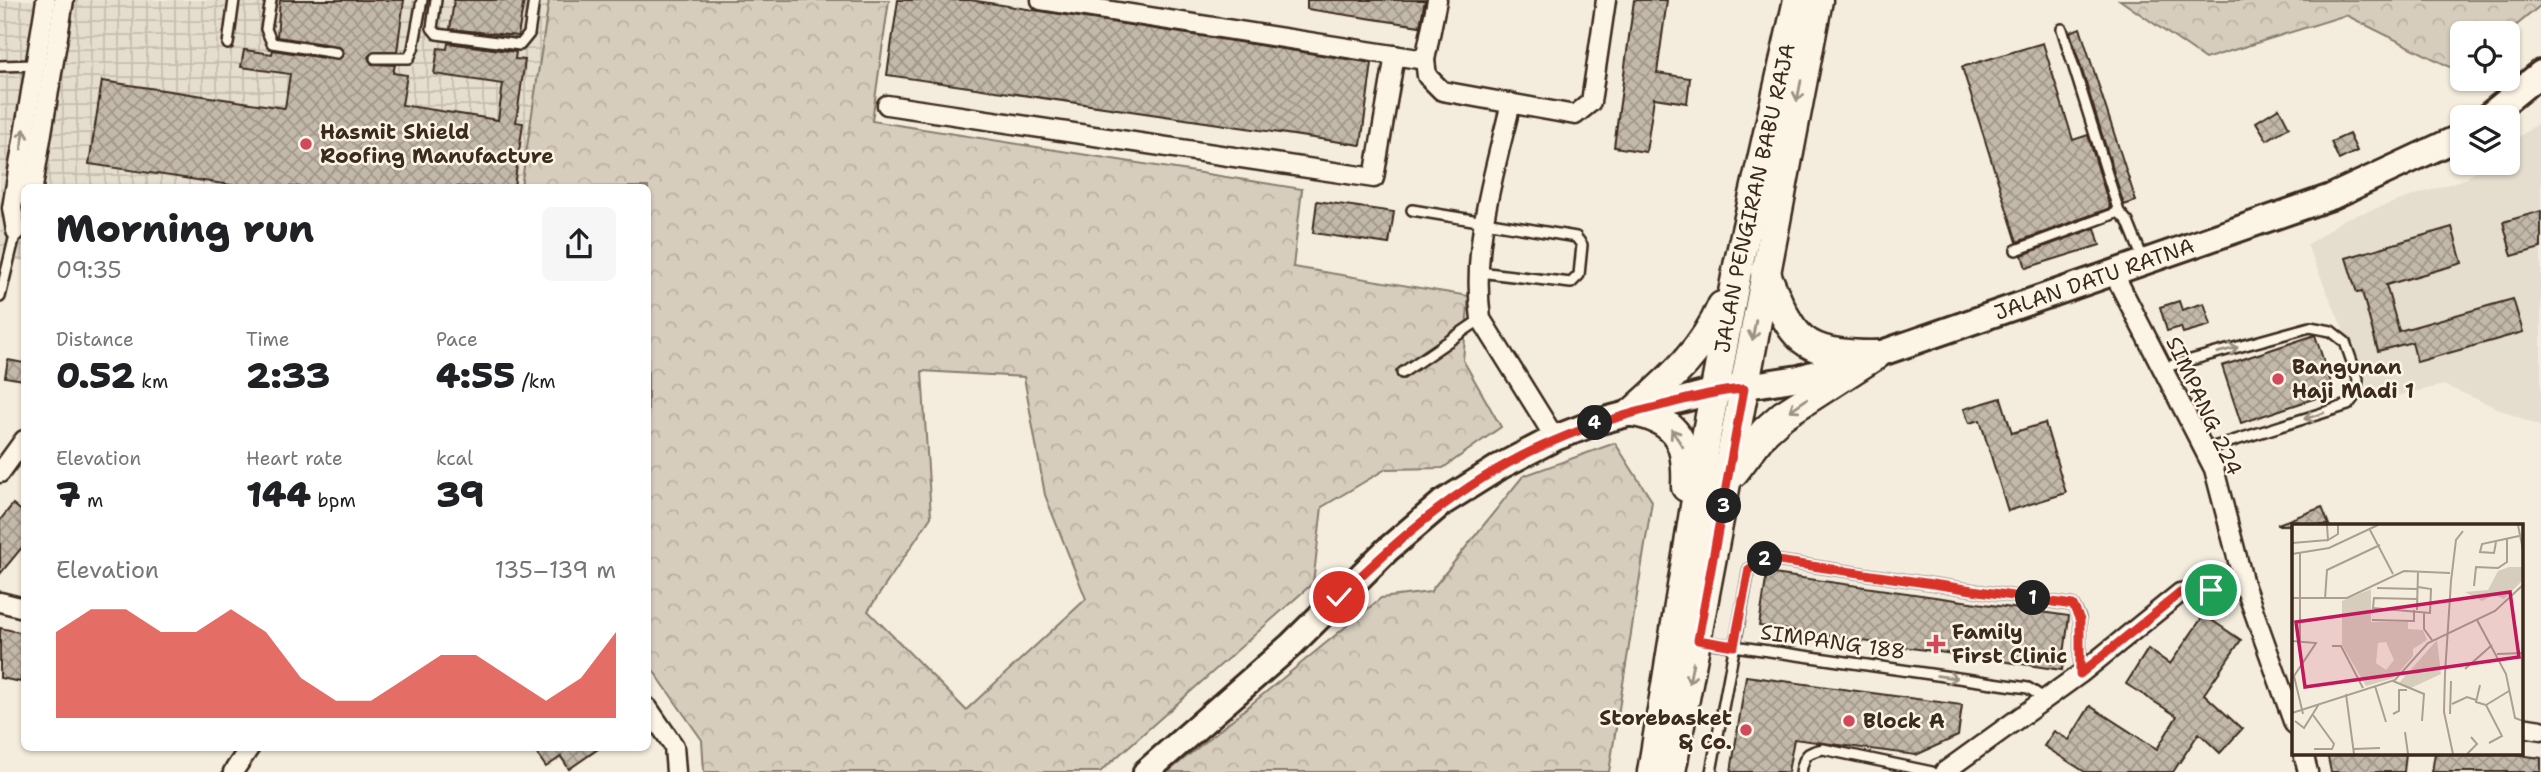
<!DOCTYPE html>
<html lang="en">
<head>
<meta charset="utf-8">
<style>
  body { margin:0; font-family:"Shantell Sans",sans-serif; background:#f6f6f6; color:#202124; height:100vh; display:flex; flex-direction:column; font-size:26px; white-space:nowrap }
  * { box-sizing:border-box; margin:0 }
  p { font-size:23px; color:#757577 }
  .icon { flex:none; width:38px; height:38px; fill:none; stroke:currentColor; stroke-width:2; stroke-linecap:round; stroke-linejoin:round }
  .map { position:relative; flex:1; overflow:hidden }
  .side { position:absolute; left:21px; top:184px; width:630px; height:567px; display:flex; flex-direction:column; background:#fff; border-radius:10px; box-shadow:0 2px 5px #0004 }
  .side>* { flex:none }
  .tools { position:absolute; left:2450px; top:21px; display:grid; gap:14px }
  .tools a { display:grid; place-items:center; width:70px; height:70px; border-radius:10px; background:#fff; box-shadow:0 2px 5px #0004; font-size:35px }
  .pin { position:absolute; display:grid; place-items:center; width:60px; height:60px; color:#fff; margin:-30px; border:4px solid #fff; border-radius:50%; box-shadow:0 2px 7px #0007 }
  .km { position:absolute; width:35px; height:35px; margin:-18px; border-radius:50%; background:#222; color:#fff; font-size:19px; line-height:35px; text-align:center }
  .round { display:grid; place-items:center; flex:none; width:74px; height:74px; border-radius:10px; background:#f6f6f6 }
  .overview { display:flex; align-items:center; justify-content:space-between; height:119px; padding:0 35px }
  h1 { font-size:38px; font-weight:800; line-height:52px }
  .figures { display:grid; grid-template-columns:repeat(3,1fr); gap:10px; height:119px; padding:7px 35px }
  .figures div { display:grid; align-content:center }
  .figures b { font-size:35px; font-weight:800 }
  .figures small { font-size:19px; font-weight:400 }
  .figures p { font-size:19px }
  .chart { height:196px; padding:14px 35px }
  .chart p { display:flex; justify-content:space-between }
  .chart svg { width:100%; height:126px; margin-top:7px; fill:#d93025; opacity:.7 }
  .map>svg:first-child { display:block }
  .built { fill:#e5ddce }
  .industrial { fill:url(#industrial-grid) }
  .forest { fill:url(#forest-crowns); stroke:#887c6e; stroke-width:2; fill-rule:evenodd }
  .building { fill:url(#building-cross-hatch); stroke:#3b2a1e; stroke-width:2 }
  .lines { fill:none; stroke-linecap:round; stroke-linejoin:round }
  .lane-casing { stroke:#3b2a1e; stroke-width:14 }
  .street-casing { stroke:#3b2a1e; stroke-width:23 }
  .secondary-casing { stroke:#3b2a1e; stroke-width:30 }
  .primary-casing { stroke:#3b2a1e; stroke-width:33 }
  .lane { stroke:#fcf5e5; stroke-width:9 }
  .street { stroke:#fcf5e5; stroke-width:18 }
  .secondary { stroke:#fcf5e5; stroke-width:24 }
  .primary { stroke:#fcf5e5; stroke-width:28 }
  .oneway { stroke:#9c9082 }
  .route-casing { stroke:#fff; stroke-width:14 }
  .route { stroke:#d93025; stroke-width:9 }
  .poi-dot { fill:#d1495b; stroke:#fcf5e5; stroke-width:2.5 }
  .labels { text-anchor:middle; stroke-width:5; stroke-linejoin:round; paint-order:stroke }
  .poi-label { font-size:21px; font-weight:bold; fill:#3b2a1e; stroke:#fcf5e5; text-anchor:start }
  .street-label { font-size:21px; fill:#3b2a1e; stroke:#fcf5e5 }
  .inset-road { fill:none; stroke:#aa9f91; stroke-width:2 }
  .view { fill:#c2185b; fill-opacity:0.15; stroke:#c2185b; stroke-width:3.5 }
  .inset-edge { fill:none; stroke:#3b2a1e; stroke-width:3.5 }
</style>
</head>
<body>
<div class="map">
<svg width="2541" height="772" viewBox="0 0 2541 772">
  <defs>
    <pattern id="industrial-grid" width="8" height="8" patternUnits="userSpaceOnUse" patternTransform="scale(1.75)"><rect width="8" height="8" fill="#e5ddce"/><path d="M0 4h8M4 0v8" fill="none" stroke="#c5beb0"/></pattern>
    <pattern id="forest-crowns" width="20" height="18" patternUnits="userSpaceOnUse" patternTransform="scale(1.75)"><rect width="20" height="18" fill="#d6cdbd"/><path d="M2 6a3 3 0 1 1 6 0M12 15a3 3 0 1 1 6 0" fill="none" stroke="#b9b0a2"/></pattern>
    <pattern id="building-cross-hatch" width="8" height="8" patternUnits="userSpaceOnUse" patternTransform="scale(1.75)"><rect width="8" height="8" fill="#c3b9aa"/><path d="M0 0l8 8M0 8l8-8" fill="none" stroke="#a0978a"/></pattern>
  </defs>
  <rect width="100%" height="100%" fill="#f4eddd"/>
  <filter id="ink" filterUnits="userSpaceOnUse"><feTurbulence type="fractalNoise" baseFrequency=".0143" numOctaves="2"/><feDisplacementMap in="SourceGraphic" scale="14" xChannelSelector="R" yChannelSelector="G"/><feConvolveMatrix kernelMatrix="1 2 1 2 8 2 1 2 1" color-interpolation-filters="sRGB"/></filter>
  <g filter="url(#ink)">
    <path class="built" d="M2541,121V427L2444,385L2374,401L2307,245L2344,219L2467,178L2486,163H2508V145Z"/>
    <path class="industrial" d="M0,0H549L521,187H24V261L0,256Z"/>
    <g class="forest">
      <path d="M549,0H889L872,121L1302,189L1293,267L1469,296L1463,360L1501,427L1443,468L1386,469L1322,507L1313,583L1100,772H704L702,740L648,663V187H521ZM922,371L1024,377L1045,495L1086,599L966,710L868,611L931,517Z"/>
      <path d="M2120,0H2541V5L2507,33H2462L2460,72L2346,15L2205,59Z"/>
      <path d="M1615,443L1652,501L1609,772H1168L1381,598L1430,592L1523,476Z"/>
    </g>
    <g class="building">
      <path d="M280,0H404L397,51H374L368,57L372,64L395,65L393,73L407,75L402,105L498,120L503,84L434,74L438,48L447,49L448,43L516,52L515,59L525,60L516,122L523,123L514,187H244L89,164L102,81L285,108L290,74L241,67L244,50L272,54L273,50L336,60L344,53L338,46L277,37Z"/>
      <path d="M454,0H524L518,36L450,29Z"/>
      <path d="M898,0H970L1372,63L1361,145L887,75Z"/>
      <path d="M1307,0H1425L1420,26L1307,9Z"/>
      <path d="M1634,0H1667L1657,73L1690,78L1687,103L1654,98L1646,152L1614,147Z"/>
      <path d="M2080,28L2136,201L2124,205L2070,32Z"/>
      <path d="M2043,43L2073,140L2088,135L2110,208L2017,242L1962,67Z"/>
      <path d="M2279,108L2289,127L2267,140L2256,122Z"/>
      <path d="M2349,134L2357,151L2339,160L2331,142Z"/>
      <path d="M1317,201L1394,212L1389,244L1313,233Z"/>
      <path d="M2541,211V248L2512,256L2503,222Z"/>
      <path d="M2452,227L2462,263L2386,285L2399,331L2513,299L2523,332L2417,362L2412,342L2378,351L2362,292L2357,293L2346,258Z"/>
      <path d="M2095,228L2100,245L2026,268L2022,255Z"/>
      <path d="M2179,301L2182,310L2204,303L2211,325L2183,333L2181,327L2167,331L2160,307Z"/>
      <path d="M2315,335L2334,392L2241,423L2222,366Z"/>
      <path d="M8,360L24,363V380L5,377Z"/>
      <path d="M2001,398L2012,433L2045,423L2066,493L2008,511L1980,420L1969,423L1964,409Z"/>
      <path d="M13,504L24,513V545L0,574V520Z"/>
      <path d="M2322,507L2329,525H2278V524Z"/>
      <path d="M1767,573L2069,616L2062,670L1759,626Z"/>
      <path d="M2204,615L2241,640L2204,694L2242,729L2220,753L2199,733L2173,772H2085L2044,746L2054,731L2069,740L2090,706L2157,749L2177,716L2126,684L2148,649L2170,664Z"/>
      <path d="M0,628L24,633L21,682L0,678Z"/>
      <path d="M1746,676L1962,705L1958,736L1916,755L1794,739L1788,772H1731Z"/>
      <path d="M532,747H601L569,769L561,757L546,767Z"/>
      <path d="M2327,753H2406L2404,772H2331Z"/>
      <path d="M2435,753H2503L2541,758V772H2432Z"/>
    </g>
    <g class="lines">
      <defs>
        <g id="lane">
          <path d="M271,0L266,29L272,43L337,53"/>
          <path d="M436,0L432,28L437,34L520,45L529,34L534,0"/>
          <path d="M2062,29L2119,212L2128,222L2143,259"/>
          <path d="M228,44L234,0"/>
          <path d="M375,58H409L413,49L422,0"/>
          <path d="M0,66L35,65"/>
          <path d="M1412,210L1576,237L1582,245L1579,275L1571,283L1479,272"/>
          <path d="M2016,250L2119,212"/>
          <path d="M0,297L16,231"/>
          <path d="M2162,368L2310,327L2331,331L2345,342L2358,379L2357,393L2348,405L2204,450"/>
          <path d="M1402,373L1481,319"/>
          <path d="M1699,641L2028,688L2044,698"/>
          <path d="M1711,772L1749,569L1765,559L2073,605L2080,619V673"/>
          <path d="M1801,772C1804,755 1807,752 1823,749L1932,772"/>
        </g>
        <g id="street">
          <path d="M1041,0L1425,60"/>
          <path d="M1437,0L1425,60L1427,76L1442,91L1575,115L1591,102L1606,0"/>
          <path d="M1511,103C1494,174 1471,246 1481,319L1555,438"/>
          <path d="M887,105L1374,178L1395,55"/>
          <path d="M33,187L64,0"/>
          <path d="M16,231L12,208L46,0"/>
          <path d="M2113,272L2214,469L2244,584L2294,724"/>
          <path d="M0,473L24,440"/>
          <path d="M0,602L24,608"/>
          <path d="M648,708L674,746L676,772"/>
          <path d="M2522,727L2541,730"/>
          <path d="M2303,753L2308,772"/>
          <path d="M233,772L250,747"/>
          <path d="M1944,772L2080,674L2180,593L2244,584"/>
        </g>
        <g id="secondary">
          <path d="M2487,117L2541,73"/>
          <path id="s1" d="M1146,772L1291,645L1387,550L1442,503L1501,466L1555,438L1597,422L1715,391L1799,378L1876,355L2331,197L2462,136"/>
        </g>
        <g id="primary">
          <path d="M1765,271C1793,339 1798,355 1876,355"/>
          <path d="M1633,412C1679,420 1688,444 1686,487"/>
          <path d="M1633,412C1669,380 1703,351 1722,306"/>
          <path d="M1734,472L1765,431L1783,415L1876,355"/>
          <path id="s2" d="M1652,772L1707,432L1738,266L1798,0"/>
          <path d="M1671,772L1818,0"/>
        </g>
      </defs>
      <use href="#lane" class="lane-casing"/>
      <use href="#street" class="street-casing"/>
      <use href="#secondary" class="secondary-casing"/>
      <use href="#primary" class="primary-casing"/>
      <use href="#lane" class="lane"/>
      <use href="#street" class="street"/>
      <use href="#secondary" class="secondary"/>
      <use href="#primary" class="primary"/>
    </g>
    <defs><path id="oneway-shaft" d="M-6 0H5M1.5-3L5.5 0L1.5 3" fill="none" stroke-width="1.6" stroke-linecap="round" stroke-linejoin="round" transform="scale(1.75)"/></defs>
    <g class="oneway">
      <use href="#oneway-shaft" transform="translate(1799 91) rotate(101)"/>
      <use href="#oneway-shaft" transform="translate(23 139) rotate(-81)"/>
      <use href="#oneway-shaft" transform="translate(1754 330) rotate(100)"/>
      <use href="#oneway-shaft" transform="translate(2228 350) rotate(-15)"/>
      <use href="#oneway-shaft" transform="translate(1798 405) rotate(146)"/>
      <use href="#oneway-shaft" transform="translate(2314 416) rotate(163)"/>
      <use href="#oneway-shaft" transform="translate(1677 438) rotate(-123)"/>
      <use href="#oneway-shaft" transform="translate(1691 673) rotate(101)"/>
      <use href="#oneway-shaft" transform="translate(1947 677) rotate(8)"/>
    </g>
  </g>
  <g class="lines" filter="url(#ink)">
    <defs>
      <path id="route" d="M1339,597C1441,497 1519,440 1660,406C1688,399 1714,391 1744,389L1698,640L1734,646L1749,569L1765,559L2073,605L2080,620V674L2180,593L2211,590"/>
    </defs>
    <use href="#route" class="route-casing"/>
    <use href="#route" class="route"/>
  </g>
  <g class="poi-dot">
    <circle cx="306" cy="144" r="7"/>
    <circle cx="2278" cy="379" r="7"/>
    <path d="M1932.5 633.5h7v7h7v7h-7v7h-7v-7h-7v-7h7z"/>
    <circle cx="1849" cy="721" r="7"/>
    <circle cx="1746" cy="730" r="7"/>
  </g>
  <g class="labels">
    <g class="poi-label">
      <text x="320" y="139">Hasmit Shield<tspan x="320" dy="24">Roofing Manufacture</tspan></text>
      <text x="2292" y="374">Bangunan<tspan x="2292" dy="24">Haji Madi 1</tspan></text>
      <text x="1952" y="639">Family<tspan x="1952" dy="24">First Clinic</tspan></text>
      <text x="1732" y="725" text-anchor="end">Storebasket<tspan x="1732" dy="24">&amp; Co.</tspan></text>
      <text x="1863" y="728">Block A</text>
    </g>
    <g class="street-label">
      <text dy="7" stroke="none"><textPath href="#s2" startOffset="583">JALAN PENGIRAN BABU RAJA</textPath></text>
      <text dy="7" stroke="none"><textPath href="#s1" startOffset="1094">JALAN DATU RATNA</textPath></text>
      <text transform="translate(2204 406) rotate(65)" y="7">SIMPANG 224</text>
      <text transform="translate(1833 642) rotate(8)" y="7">SIMPANG 188</text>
    </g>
  </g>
  <g transform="translate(2292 524)">
    <rect width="231" height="231" fill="#f4eddd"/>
    <path d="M217,43H231V56L212,75L202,71L190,77L173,68L196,66L206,47ZM79,65V98H116V105L131,106L135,116L121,125V132L102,154L74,162L50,121V77ZM94,118L102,136L94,146L84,139L86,119ZM145,116L149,150L119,164L107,159Z" fill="#d6cdbd" fill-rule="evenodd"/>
    <path class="inset-road" d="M35,1L36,16L46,10V1M226,1L231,26M78,6L101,50M204,18L202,29L188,28L190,20L227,12M0,19L36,16M0,30L37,24L86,1M182,62L184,43L206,44L215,38V15M85,64L126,65M0,74H55L112,47L158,49M33,75L35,46L88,21M125,75L82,74L81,84L138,89L139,65L126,63M125,86L126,47M132,89V105L140,116M80,96L122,97V86M185,96L214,150L223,194L231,197M0,117L24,119L2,152L11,190M8,117V28M40,122H49L71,164M205,130L231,129M173,145L200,121M101,157L132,170L130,197M188,161L184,178L194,181M83,162L94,198M54,170L62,230M160,180L175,173L184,176M0,189L103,156L136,119L203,87L231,61M101,190L107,187V166H115M158,190L159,157M21,191L42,220L40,225H22M3,197L12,204L27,180M113,208L116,230M197,219L210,212L194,181L217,167M62,225L88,224M161,230L152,188L153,150L159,57L164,16L171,7M175,230L185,220L179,213"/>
    <path class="view" d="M218,68L227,133L13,163L4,98Z"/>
    <rect width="231" height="231" class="inset-edge"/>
  </g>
</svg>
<div class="tools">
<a><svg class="icon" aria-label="locate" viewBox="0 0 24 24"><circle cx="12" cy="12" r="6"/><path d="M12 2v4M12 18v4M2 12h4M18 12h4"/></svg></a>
<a><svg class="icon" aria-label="layers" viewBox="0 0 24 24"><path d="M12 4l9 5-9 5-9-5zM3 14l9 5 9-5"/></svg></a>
</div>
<div class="pin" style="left:2211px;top:590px;background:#1e9e55"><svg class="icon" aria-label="arrive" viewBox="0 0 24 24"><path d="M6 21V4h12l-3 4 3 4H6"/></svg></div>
<div class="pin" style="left:1339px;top:597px;background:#d93025"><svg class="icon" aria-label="check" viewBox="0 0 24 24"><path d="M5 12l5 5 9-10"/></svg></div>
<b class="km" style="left:2033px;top:598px">1</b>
<b class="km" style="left:1765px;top:559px">2</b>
<b class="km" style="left:1724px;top:506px">3</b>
<b class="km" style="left:1595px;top:423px">4</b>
<section class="side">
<div class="overview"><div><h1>Morning run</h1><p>09:35</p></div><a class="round"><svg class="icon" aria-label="share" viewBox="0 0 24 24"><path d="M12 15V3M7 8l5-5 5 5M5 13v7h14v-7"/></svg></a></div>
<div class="figures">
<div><p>Distance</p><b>0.52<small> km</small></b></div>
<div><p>Time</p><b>2:33</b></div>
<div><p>Pace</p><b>4:55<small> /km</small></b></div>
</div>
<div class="figures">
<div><p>Elevation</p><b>7<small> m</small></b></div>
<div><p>Heart rate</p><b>144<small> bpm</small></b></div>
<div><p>kcal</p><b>39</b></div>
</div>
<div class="chart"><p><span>Elevation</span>135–139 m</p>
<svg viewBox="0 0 160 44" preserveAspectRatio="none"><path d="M0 44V14L10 6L20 6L30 14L40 14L50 6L60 14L70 30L80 38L90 38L100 30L110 22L120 22L130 30L140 38L150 30L160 14V44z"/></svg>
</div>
</section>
</div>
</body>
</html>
